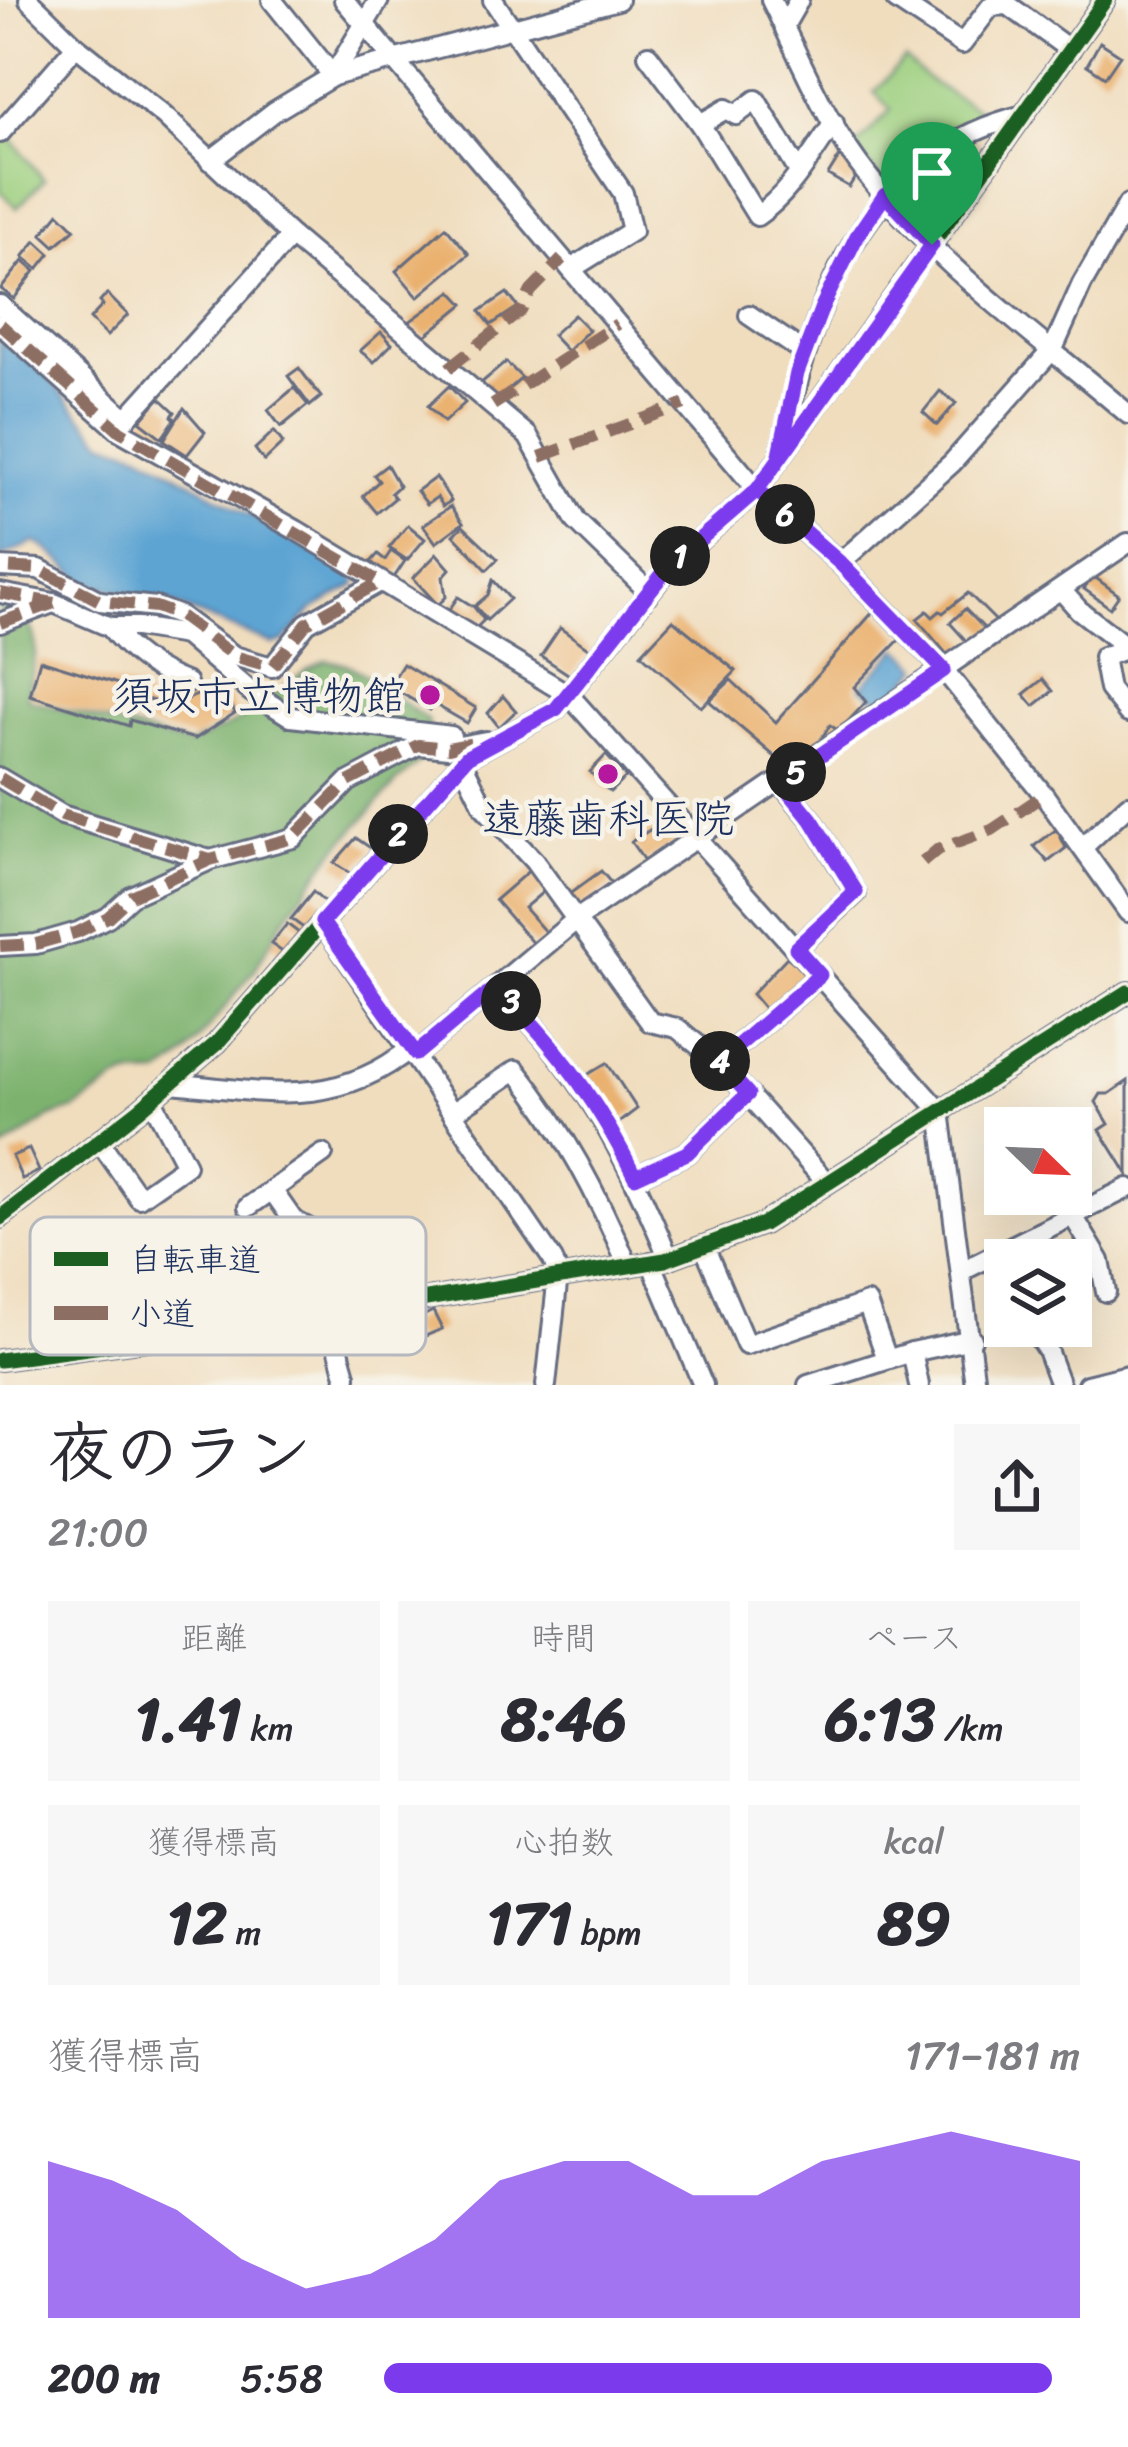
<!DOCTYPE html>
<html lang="ja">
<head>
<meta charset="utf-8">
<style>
  body { margin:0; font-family:Sriracha,"Klee One",sans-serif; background:#f7f7f7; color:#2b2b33; height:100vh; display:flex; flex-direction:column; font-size:45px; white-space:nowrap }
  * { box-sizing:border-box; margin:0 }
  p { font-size:39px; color:#7c7c81 }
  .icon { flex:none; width:66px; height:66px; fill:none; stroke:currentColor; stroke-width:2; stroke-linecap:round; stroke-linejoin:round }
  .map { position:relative; height:1385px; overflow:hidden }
  .panel { display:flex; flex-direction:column; background:#fff; flex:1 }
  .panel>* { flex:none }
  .needle { width:78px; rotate:113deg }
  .buttons { position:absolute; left:984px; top:1107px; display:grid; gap:24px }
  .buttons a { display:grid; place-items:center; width:108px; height:108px; border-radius:0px; background:#fff; box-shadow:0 12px 48px #0002; font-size:60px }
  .pin { position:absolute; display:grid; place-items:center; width:102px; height:102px; color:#fff; margin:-123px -51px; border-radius:50% 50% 50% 0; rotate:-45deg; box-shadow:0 0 12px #0007 }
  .pin .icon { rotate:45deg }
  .km { position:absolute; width:60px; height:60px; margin:-30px; border-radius:50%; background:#222; color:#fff; font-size:33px; line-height:60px; text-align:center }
  .round { display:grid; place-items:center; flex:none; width:126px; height:126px; border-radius:0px; background:#f7f7f7 }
  .headline { display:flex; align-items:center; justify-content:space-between; height:204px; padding:0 48px }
  h1 { font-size:66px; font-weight:700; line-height:90px }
  .stats { display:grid; grid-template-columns:repeat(3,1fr); gap:18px; height:204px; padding:12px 48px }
  .stats div { display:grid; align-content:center; border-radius:0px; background:#f7f7f7; text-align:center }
  .stats b { font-size:60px; font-weight:700 }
  .stats small { font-size:33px; font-weight:400 }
  .stats p { font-size:33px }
  .chart { height:336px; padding:24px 48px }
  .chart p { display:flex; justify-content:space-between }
  .chart svg { width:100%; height:216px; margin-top:12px; fill:#7c3aed; opacity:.7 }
  ul { padding:0 48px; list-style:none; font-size:39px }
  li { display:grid; grid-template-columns:192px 144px 1fr; align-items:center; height:90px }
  li i { height:30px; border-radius:15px; background:#7c3aed }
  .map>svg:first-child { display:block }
  .green { fill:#9ccf7f; stroke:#5c7f6e; stroke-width:3 }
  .forest { fill:#7db26e; stroke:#4c7066; stroke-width:3 }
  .water { fill:#5da4d3; stroke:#3c6a98; stroke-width:3 }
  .building { fill:#eab16e }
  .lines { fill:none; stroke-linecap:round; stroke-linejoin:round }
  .minor-casing { stroke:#666c80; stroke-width:24 }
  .minor { stroke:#fff; stroke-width:18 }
  .quiet { stroke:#8d6e63; stroke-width:12; stroke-dasharray:24 12; stroke-linecap:butt }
  .cycleway-casing { stroke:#f7f3e8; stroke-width:22 }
  .cycleway { stroke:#1b5e20; stroke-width:15 }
  .route-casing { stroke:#fff; stroke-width:24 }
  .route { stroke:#7c3aed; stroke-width:15 }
  .poi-dot { fill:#b5179e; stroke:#f7f3e8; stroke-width:4.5 }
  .labels { text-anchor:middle; stroke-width:9; stroke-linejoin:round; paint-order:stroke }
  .poi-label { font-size:42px; fill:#1b2f5e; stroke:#f7f3e8; text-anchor:end }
  .key { fill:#f7f3e8; stroke:#b5b8bf; stroke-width:3 }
  .key-label { font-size:33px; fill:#1b2f5e }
</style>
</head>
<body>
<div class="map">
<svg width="1128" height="1385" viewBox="0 0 1128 1385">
  <rect width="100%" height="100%" fill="#f7f3e8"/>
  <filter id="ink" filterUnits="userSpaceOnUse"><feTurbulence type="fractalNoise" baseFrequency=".00833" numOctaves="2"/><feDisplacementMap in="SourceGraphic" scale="24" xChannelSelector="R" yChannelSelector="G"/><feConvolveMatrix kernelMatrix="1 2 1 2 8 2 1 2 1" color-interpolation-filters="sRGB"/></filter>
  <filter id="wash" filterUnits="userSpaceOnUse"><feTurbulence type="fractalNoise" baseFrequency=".004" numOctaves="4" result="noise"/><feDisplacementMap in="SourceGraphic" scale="48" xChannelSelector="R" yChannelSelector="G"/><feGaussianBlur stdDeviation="2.7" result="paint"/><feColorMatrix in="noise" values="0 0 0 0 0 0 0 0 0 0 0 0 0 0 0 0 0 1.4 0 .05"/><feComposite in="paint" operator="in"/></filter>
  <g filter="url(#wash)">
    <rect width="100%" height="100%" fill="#f0ddbe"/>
    <g class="green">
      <path d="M905,59L931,82L993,118L886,187L855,147L891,110L874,92Z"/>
      <path d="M7,133L44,180L17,208L0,191V140Z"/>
    </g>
    <path class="forest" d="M0,597C11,600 15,606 22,615C46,643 32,664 27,697L31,700L189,745L242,719L306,670L326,660L346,664L367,676L427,720L433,739L428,754L395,784L334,852L282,922L254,971L186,1056L160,1075L129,1076L116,1081L75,1109L50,1117L0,1151Z"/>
    <g class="water">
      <path d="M0,340L44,373L103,441L140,453L353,574L357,584L313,609L283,642L273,644L173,604L86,583L45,547L34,542L0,558Z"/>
      <path d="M899,648L920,667L885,705L861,687Z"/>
    </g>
    <g id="blocks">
      <g class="building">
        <path d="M1100,42L1120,55L1105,77L1087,65Z"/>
        <path d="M840,156L859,171L849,187L828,175Z"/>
        <path d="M59,213L75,229L55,246L42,234Z"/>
        <path d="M446,227L469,254L418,297L396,271Z"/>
        <path d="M36,241L50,254L38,269L23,257Z"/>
        <path d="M23,261L35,271L14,299L1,289Z"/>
        <path d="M452,291L464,304L425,336L409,322Z"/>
        <path d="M507,293L518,307L491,325L480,311Z"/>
        <path d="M107,294L128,315L107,336L90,319L103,305L100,302Z"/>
        <path d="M574,315L589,330L567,351L552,335Z"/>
        <path d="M381,332L392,344L374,362L360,351Z"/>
        <path d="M506,362L522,378L499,398L480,384Z"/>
        <path d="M299,368L321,397L310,406L288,376Z"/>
        <path d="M449,386L465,403L444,422L428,406Z"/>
        <path d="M294,388L308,405L281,427L268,410Z"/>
        <path d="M940,391L956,403L937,425L923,412Z"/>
        <path d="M160,398L175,412L172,416L175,419L162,438L140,421Z"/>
        <path d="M184,408L205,432L187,455L164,440Z"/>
        <path d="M274,431L283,443L264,461L255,449Z"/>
        <path d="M387,465L399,486L391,493L395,498L377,513L363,496L379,481L374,475Z"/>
        <path d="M436,477L451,501L443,506L437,497L427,504L417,491Z"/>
        <path d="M451,506L463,523L436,543L423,525Z"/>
        <path d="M408,525L425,539L407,560L389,548Z"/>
        <path d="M463,526L498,559L487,570L454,535Z"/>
        <path d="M391,551L405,561L393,579L371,562L378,554L385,560Z"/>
        <path d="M437,554L450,569L443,577L446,597L438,605L413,578Z"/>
        <path d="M1093,576L1119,595L1110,608L1084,589Z"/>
        <path d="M493,580L510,599L487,620L475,606L488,595Z"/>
        <path d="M968,593L998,623L989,633L965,609L950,623L969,644L950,658L917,619L927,611L933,617L940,611L943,613Z"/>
        <path d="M458,597L474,607L484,620L476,628L447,613Z"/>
        <path d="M874,611L901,638L854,687L866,702L839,731L830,725L821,739L826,746L798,776L709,701L731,680L776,722Z"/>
        <path d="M673,620L736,671L701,707L641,654Z"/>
        <path d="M560,628L591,650L571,676L541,656Z"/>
        <path d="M40,660L141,691L139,697L171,706L167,714L180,710L177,704L222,684L235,713L195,739L130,720L129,726L30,695Z"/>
        <path d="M403,664L476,708L467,723L434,704L430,710L389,686Z"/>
        <path d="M1043,679L1053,691L1034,706L1024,694Z"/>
        <path d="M503,696L516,711L499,727L488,713Z"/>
        <path d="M606,755L626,777L610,792L590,772Z"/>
        <path d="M665,820L678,841L645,862L631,842Z"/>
        <path d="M1057,829L1066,848L1048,862L1034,846Z"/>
        <path d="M356,838L372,849L351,874L334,863Z"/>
        <path d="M533,867L550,886L524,908L548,935L535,946L495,900Z"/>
        <path d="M601,871L612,884L579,908L568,895Z"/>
        <path d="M313,892L326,904L305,929L291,919Z"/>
        <path d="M287,924L299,933L284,953L271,944Z"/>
        <path d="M787,957L792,961L795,959L810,976L768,1013L752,994Z"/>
        <path d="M607,1063L637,1109L617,1124L587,1075Z"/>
        <path d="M1128,1081V1175L1100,1130L1109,1124L1096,1102L1101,1094H1109Z"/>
        <path d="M29,1149L39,1171L22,1179L12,1156Z"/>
        <path d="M433,1311L442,1329L414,1341L407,1324Z"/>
      </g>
    </g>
  </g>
  <g filter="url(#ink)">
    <use href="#blocks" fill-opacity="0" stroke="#666c80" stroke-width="3"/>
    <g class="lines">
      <defs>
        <g id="minor">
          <path d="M29,0L76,46L164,116L291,236L528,436L576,521L648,591"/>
          <path d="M272,0L333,76"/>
          <path d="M344,0L757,490L840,563L944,670L1044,795L1128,912"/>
          <path d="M493,0L623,193L632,231L571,269"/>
          <path d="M771,0C798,54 822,114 858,163C930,261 1036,335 1128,414"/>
          <path d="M896,0L962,44L991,6L1008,5L1070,50"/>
          <path d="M784,26L799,0"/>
          <path d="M648,55L700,124"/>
          <path d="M333,76L379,0"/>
          <path d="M0,133L76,46"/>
          <path d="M210,161L275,111L333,76L618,0"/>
          <path d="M799,172L756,100L736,115L726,109L700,124L757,216C790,194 811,155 834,123"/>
          <path d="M0,305L126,419L291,236"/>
          <path d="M749,315L805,353"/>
          <path d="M0,324L120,431L296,530L569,695L940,1111L975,1385"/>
          <path d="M782,448C812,304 864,153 1024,115"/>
          <path d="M840,563L952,463L1053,349L1082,284L1128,204"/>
          <path d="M0,567L39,569L100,601L156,607L180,616L234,656L272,667L307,623L380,582"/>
          <path d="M1061,590L1079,610L1128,648"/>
          <path d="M0,593L54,603L110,627"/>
          <path d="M0,623L50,604"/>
          <path d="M1128,648L1103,657L1109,689L1128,713"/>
          <path d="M187,683C156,671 130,653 110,627H137L185,635L250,691L291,717L451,736"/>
          <path d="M462,762L484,807L534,861L650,1022L677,1028L719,1062"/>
          <path d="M0,778L62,815L210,860"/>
          <path d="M780,782L812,820L856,893L796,948"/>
          <path d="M1083,847L1128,805"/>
          <path d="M322,922L553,1260L558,1275L546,1385"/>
          <path d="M0,946L36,944L78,932L108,917L131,896L210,860L293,838L348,782L418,745L448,748L486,741"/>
          <path d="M820,975L719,1062L827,1183"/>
          <path d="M496,987C580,1065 626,1154 669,1259"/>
          <path d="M416,1054L577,919L1128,543"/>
          <path d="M171,1083C262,1091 334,1111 411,1048"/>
          <path d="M454,1112L516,1070C564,1130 598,1195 628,1266"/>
          <path d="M100,1142L139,1198L186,1165L152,1100"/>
          <path d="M635,1177L687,1153L748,1094"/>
          <path d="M272,1190L293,1220L312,1230L335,1267L344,1311"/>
          <path d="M248,1207L323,1154"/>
          <path d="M1073,1216L1100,1261L1106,1292"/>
          <path d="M0,1218L139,1110L217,1043L467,757L556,709L671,565L757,490L1105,0"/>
          <path d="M704,1246L746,1345L867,1303L887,1359"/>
          <path d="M651,1262L703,1385"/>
          <path d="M962,1271L1128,1188"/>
          <path d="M329,1315L346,1375L345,1385"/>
          <path d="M1031,1326L1047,1350L1060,1385"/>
          <path d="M912,1352L919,1385"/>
          <path d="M0,1360L329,1315L665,1260L763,1224L1128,992"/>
          <path d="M808,1385L912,1352L972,1339"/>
          <path d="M1087,1385L1128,1375"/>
        </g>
      </defs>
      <use href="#minor" class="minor-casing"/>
      <use href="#minor" class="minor"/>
      <g class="quiet">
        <path d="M0,324L120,431L380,582L307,623L272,667L234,656L180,616L156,607L100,601L39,569L0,567"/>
        <path d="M449,368L521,311L531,291L562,259"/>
        <path d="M493,405L617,324"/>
        <path d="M540,457L684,404"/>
        <path d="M0,593L54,603"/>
        <path d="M0,623L54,603"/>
        <path d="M0,778L62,815L210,860"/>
        <path d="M923,862L937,850L992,830L1044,795"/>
        <path d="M0,946L36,944L78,932L108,917L131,896L210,860L293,838L348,782L418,745L448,748L479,742"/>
      </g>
      <defs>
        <g id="cycleway">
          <path d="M0,1218L139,1110L217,1043L467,757L556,709L671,565L757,490L1105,0"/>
          <path d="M0,1360L329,1315L665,1260L763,1224L1128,992"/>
        </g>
      </defs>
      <use href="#cycleway" class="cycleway-casing"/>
      <use href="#cycleway" class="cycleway"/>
    </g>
  </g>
  <g class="lines" filter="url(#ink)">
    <defs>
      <path id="route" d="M932,245L757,490L670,565L556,709L467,757L322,922L416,1054L496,987C554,1041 601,1106 635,1177L687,1153L748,1094L719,1062L820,975L796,948L856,892L812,820L781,782L944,670L840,563L757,490L779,459L797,373L822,307L857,236L885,195L932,245"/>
    </defs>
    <use href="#route" class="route-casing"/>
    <use href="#route" class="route"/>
  </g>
  <g class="poi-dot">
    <circle cx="430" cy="695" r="12"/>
    <circle cx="608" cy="774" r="12"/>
  </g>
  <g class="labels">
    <g class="poi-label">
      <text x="406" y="710">須坂市立博物館</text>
      <text x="608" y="833" text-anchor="middle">遠藤歯科医院</text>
    </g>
  </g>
  <rect x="30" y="1217" width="396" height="138" rx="18" class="key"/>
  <rect x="54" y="1252" width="54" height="14" fill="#1b5e20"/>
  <rect x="54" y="1306" width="54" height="14" fill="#8d6e63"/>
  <g class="key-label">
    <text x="129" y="1271">自転車道</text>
    <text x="129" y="1325">小道</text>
  </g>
</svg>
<div class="buttons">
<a><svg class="needle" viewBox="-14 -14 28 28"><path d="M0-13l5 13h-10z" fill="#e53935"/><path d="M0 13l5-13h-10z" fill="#7c7c81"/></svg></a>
<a><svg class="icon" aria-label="layers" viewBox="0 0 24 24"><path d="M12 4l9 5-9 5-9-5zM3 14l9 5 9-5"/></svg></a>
</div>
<div class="pin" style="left:932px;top:245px;background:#1e9e55"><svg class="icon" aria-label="arrive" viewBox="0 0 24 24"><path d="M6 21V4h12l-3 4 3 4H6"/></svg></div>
<b class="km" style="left:680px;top:556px">1</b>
<b class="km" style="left:398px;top:834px">2</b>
<b class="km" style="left:511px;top:1001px">3</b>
<b class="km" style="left:720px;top:1061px">4</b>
<b class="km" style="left:796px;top:772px">5</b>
<b class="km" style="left:785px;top:514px">6</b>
</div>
<section class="panel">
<div class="headline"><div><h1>夜のラン</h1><p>21:00</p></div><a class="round"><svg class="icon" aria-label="share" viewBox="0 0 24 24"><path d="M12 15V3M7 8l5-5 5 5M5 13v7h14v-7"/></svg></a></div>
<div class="stats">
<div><p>距離</p><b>1.41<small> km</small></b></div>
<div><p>時間</p><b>8:46</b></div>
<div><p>ペース</p><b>6:13<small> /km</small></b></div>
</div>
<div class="stats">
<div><p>獲得標高</p><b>12<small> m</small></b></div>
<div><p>心拍数</p><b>171<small> bpm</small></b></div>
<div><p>kcal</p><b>89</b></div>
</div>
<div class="chart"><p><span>獲得標高</span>171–181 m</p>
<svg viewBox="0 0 160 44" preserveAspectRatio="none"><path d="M0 44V12L10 16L20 22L30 32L40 38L50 35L60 28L70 16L80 12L90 12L100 19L110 19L120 12L130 9L140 6L150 9L160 12V44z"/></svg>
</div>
<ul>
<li><b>200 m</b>5:58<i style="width:96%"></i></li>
</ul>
</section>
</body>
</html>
